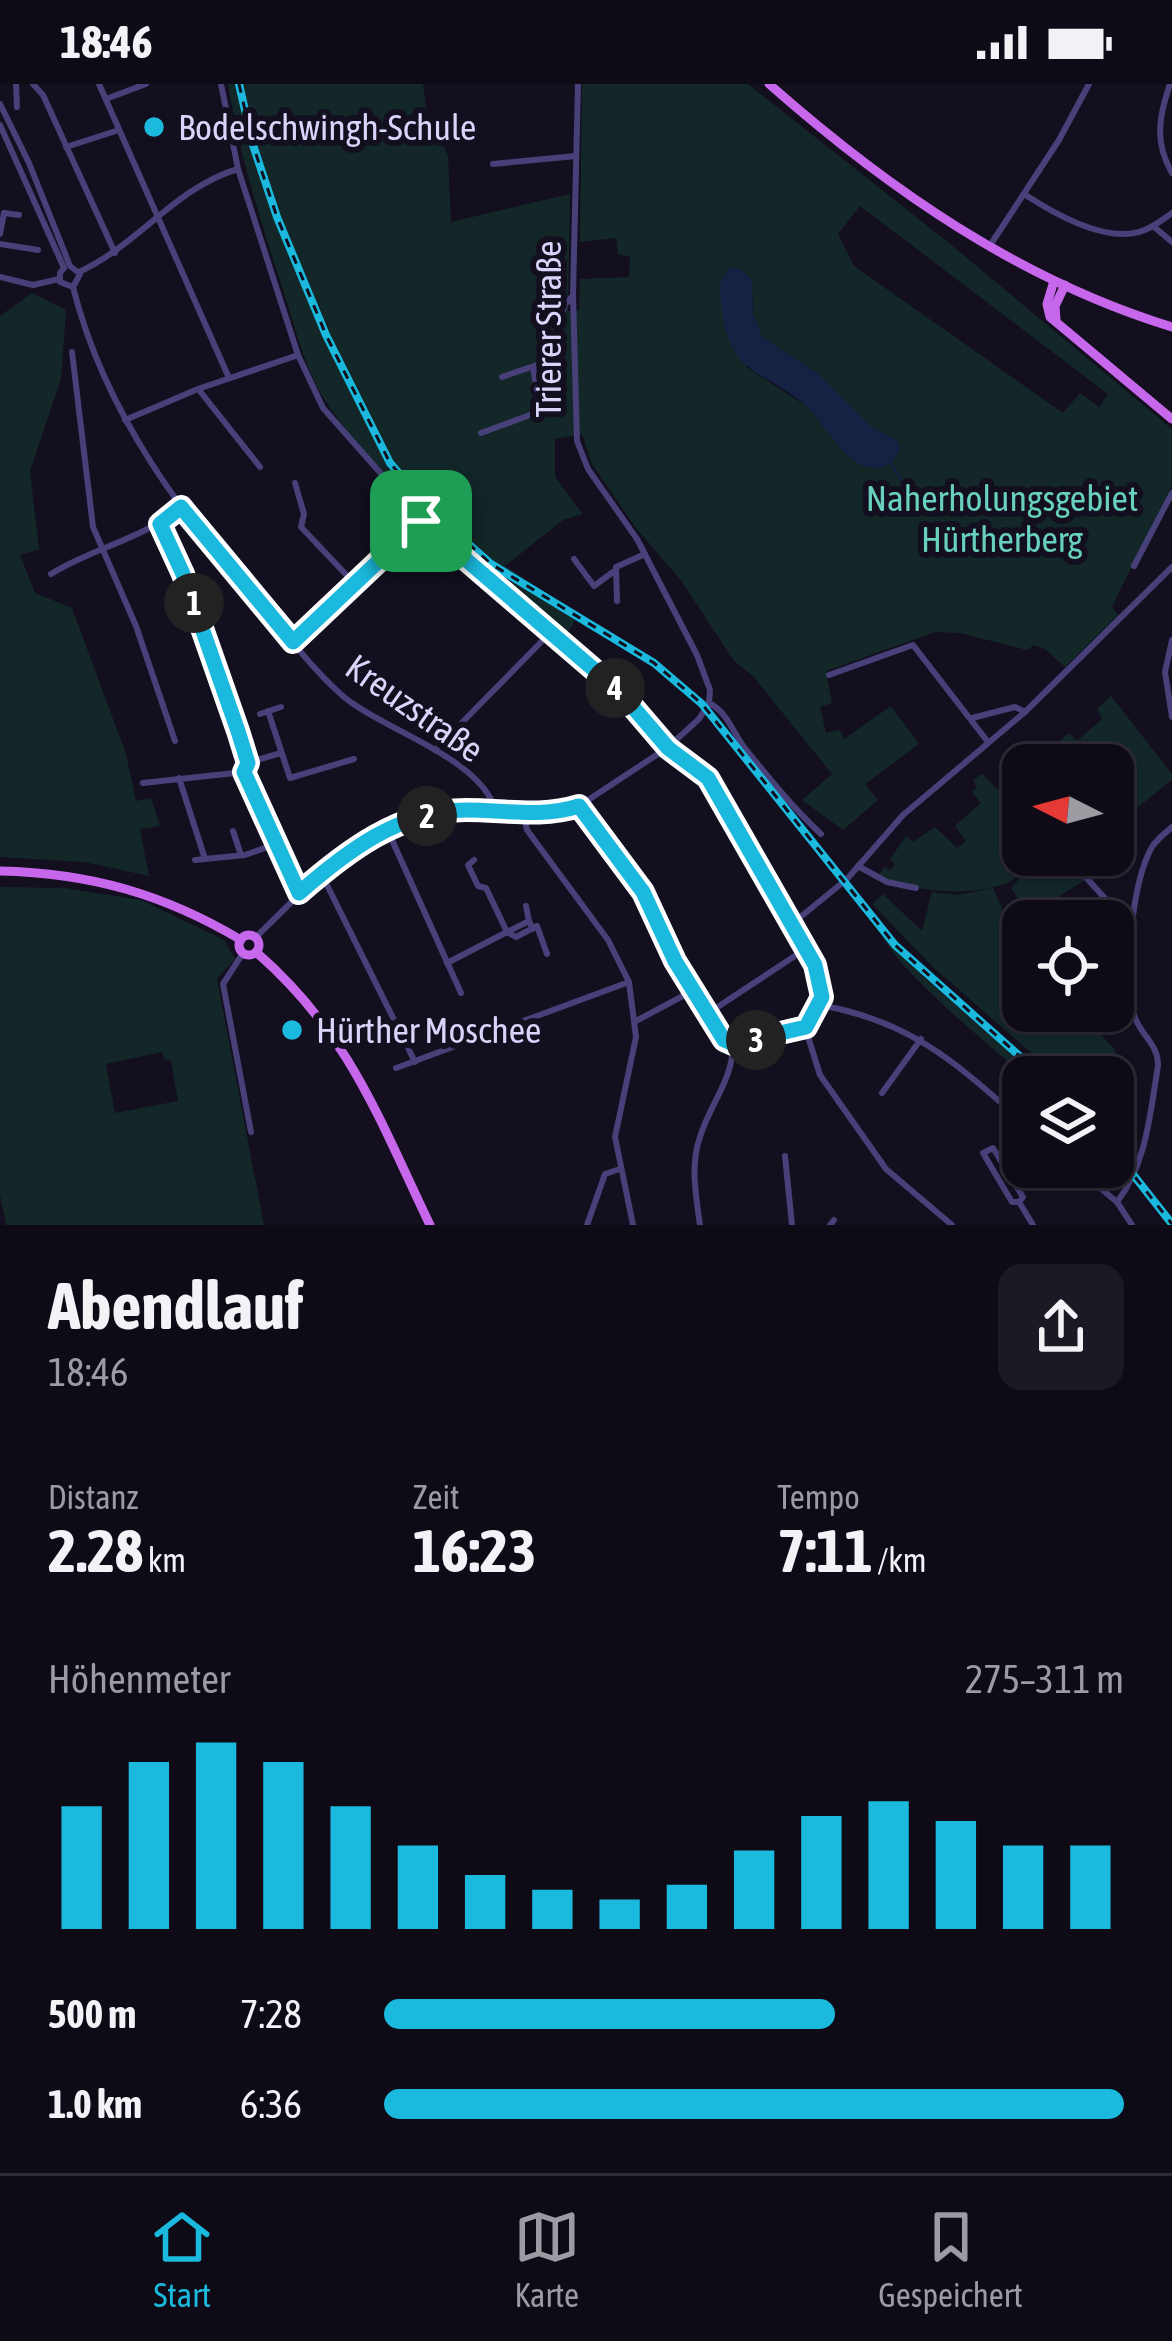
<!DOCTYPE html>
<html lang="de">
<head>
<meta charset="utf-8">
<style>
  body { margin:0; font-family:"Asap Condensed",sans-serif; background:#1c1924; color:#f1f3f6; height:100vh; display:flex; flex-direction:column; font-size:45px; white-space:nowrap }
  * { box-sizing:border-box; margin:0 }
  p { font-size:39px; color:#9b9ba1 }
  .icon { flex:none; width:66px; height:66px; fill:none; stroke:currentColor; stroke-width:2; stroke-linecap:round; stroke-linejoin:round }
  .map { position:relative; height:1141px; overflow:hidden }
  .sheet { display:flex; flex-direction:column; background:#0e0b17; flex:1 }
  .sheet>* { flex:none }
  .needle { width:78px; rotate:276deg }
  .fabs { position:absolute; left:1002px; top:660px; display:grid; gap:24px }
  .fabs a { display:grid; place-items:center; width:132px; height:132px; border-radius:24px; background:#0e0b17; box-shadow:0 3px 9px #0004,0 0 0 3px #2e2b36; font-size:60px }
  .pin { position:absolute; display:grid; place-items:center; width:102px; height:102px; color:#fff; margin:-51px; border-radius:24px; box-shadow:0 6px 18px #0006 }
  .km { position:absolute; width:60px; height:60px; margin:-30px; border-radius:50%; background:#222; color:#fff; font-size:33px; line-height:60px; text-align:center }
  .round { display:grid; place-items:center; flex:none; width:126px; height:126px; border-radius:24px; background:#1c1924 }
  .head { display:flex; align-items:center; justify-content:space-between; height:204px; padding:0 48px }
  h1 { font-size:66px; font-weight:700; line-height:90px }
  .figures { display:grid; grid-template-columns:repeat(3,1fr); gap:18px; height:204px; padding:12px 48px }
  .figures div { display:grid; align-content:center }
  .figures b { font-size:60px; font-weight:700 }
  .figures small { font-size:33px; font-weight:400 }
  .figures p { font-size:33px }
  .chart { height:336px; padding:24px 48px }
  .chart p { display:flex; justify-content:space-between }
  .chart svg { width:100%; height:216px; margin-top:12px; stroke:#1bb9dd; stroke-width:6 }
  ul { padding:0 48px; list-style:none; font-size:39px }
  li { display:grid; grid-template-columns:192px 144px 1fr; align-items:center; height:90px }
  li i { height:30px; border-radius:15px; background:#1bb9dd }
  .status { display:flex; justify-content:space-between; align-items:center; height:84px; padding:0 60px; background:#0e0b17; direction:ltr }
  .status svg { height:33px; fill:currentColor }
  .tab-bar { display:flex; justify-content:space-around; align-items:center; height:168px; border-top:3px solid #2e2b36; background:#0e0b17; font-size:33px; color:#9b9ba1 }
  .tab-bar a { display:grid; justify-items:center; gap:6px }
  .tab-bar .on { color:#1bb9dd }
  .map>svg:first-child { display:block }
  .green { fill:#132728; fill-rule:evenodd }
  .water { fill:#152243 }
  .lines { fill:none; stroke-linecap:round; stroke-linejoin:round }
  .stream { stroke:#152243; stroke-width:3 }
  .minor { stroke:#474079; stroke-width:6 }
  .major { stroke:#c667ec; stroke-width:9 }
  .rail-casing { stroke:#1bb9dd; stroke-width:8 }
  .rail { stroke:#130f1f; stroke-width:3; stroke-dasharray:9; stroke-linecap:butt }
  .route-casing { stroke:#fff; stroke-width:24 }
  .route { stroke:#1bb9dd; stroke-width:15 }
  .poi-dot { fill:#1bb9dd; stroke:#130f1f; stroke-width:4.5 }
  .labels { text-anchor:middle; stroke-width:12; stroke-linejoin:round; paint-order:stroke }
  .poi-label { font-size:36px; fill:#dbd3fa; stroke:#130f1f; text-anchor:start }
  .street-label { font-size:36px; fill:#dbd3fa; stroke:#130f1f }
  .park-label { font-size:36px; fill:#68d0bf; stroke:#130f1f }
</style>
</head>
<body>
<div class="status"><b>18:46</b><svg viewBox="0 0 49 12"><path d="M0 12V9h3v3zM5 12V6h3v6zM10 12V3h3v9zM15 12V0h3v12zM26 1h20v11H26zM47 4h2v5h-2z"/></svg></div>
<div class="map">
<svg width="1172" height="1141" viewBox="0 0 1172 1141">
  <rect width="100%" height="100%" fill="#130f1f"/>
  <g class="green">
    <path d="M228,0H423L429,46L437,58H442L448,73L451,138L570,110L568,227L579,226L580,195L629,193L630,173L618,170L616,154L580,158L582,0H748L949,159L1172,345V401L1112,523L1118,531L1065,583L1045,565L1034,561L1027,566L960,549L935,548L826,587L832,619L820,623L826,649L840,646L844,655L891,622L919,660L865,700L878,716L843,746L802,716L832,690L753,592L734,577L680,495L635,443L592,380L582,350L555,355V393L583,430L563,436L505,482L576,528L573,541L564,552C481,482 390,413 329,322C306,290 297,249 285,212C262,141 240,74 228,0ZM860,122L1108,310L1099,323L1080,309L1063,329L854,182L838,150ZM754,205L753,230L762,253L817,289L870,342L897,356L839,361L808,323L746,283Z"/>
    <path d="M32,209L66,226L61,295L30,387L39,465L20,471L35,509L72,524L126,670L136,717L151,714L160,742L140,745L149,792L84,778L0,773V232Z"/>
    <path d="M1111,612L1172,690V696L1113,743V681H1038L1034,677L1069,649L1077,657L1102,635L1097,625Z"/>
    <path d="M982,690L1023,729V771H1036C1028,779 1019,793 1009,798C972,814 914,808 878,792L884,783L891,786L895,780L890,775L906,752L913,758L935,743L957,764L966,757L955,742L981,719L972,708L977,703L973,696Z"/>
    <path d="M1041,771H1058L1085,796L1058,813L1065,827L1058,832L1060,837H1023V843L1016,831L1025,826L1011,804Z"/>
    <path d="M0,803L64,804L141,816L224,856L235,875L217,895L264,1141H6L0,1111ZM162,968L165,976H171L178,1017L115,1029L106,980Z"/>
    <path d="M993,804L1012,847L1023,846V927L1082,929L1115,966L1114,975L1122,981L1113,999V993H1059L933,883L872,820L883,810L922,847L932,808L959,811Z"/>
    <path d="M879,845L924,893L1039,993H1025C989,960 893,884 879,845Z"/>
  </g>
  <path class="water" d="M730,184L741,185L752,196L753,230L762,253L817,289L870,342L897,356L900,365C895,376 886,386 872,384C843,381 824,337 804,320C761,284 732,293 722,227C720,208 716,197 730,184Z"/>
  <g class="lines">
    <path class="stream" d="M891,379L903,400"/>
    <g class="minor">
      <path d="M16,0L17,23"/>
      <path d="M33,0L43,11L115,169"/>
      <path d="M99,0L229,294"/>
      <path d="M221,0L238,85L298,271L323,324L436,452L619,608L667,664L708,694L802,853L820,898L822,913L813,933L805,943L733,960"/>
      <path d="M1170,0C1159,32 1154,58 1172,89"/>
      <path d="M106,15L146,0"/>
      <path d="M0,20L29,79L70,182L80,190L73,203"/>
      <path d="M0,41L64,184"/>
      <path d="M66,63L119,46"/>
      <path d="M493,80L576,72"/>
      <path d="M1024,110C1053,129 1103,158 1139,148C1151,145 1162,136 1172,129"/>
      <path d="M4,129L19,131"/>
      <path d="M1153,142L1172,158"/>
      <path d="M0,150L4,129"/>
      <path d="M0,160L38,166"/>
      <path d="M989,163L1059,56L1089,0"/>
      <path d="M64,184L60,189V198L73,203"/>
      <path d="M79,188C138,161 176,103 238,85"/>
      <path d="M0,193L33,201L59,195"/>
      <path d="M73,203C105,331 184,434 270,532C294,559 316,589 344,613C385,647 480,673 496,727"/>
      <path d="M72,268L93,443L136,542L175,657"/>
      <path d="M502,293L543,279L565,221L573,211"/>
      <path d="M199,306L260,383"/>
      <path d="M125,336L198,305L298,271"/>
      <path d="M481,349L541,327L533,284"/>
      <path d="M295,399L304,430L301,443L355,500"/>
      <path d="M160,440C197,515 224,599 248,678L244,688"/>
      <path d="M574,475L594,502L613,488"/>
      <path d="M1134,482L1172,409"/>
      <path d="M51,490C92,464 144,455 180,423"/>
      <path d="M617,517L616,483L645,470"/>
      <path d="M1172,556L1165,588L1172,633"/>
      <path d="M293,558L420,437"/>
      <path d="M829,591L913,561L988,658"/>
      <path d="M709,619C728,629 732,647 744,663C768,693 793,724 821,750"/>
      <path d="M268,627L290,694L354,675"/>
      <path d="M260,630L281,623"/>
      <path d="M972,634L1015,623L1025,628"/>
      <path d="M435,666L550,549"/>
      <path d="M250,678L281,669"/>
      <path d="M179,694L205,775"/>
      <path d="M143,699L244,688L299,809"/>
      <path d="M579,722L643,808L675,877L724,956L733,960"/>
      <path d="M523,730L527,746L608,856L629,898L636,953L615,1053L633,1141"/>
      <path d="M387,745L461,909"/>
      <path d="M233,747L241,771"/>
      <path d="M195,776L245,771L276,760"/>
      <path d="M474,776L468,781L478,802L486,804L507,848L529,837L533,845"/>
      <path d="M858,782L887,798L916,804"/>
      <path d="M321,789L415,978"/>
      <path d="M1082,789L1120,831L1134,841"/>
      <path d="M526,822L529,837"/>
      <path d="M793,839L847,795L903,731L1025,628L1172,483"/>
      <path d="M255,854L321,789L368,754L445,728L535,730L579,722L667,664L699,635L709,619L710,606L697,571L637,455L588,385L577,357L573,211L578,0"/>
      <path d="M243,869L223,900L251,1048"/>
      <path d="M447,879L507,848L516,853L537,842L547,870"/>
      <path d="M820,921C911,937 956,979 1023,1038"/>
      <path d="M710,928L807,864"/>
      <path d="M636,937L694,906"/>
      <path d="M805,943L820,991L886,1085L952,1141"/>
      <path d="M396,984L629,898"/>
      <path d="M882,1009L921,955"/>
      <path d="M785,1072L792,1141"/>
      <path d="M1075,1083L1117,1118L1132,1141"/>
      <path d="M1019,1118L1023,1113L993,1064L983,1069L1012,1118H1019L1033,1141"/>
      <path d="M1117,1118C1147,1079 1150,1029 1158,982C1159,960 1140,951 1134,931C1123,893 1132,798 1152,763C1157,755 1165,749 1172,743"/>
      <path d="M587,1141L605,1090L620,1085"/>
      <path d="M700,1141C696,1112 690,1081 700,1053C710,1020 733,996 733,960"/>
      <path d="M830,1141L834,1136"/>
    </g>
    <g class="major">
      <path d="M769,0C888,105 1019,196 1172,243"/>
      <path d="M1054,197L1047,220L1050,233L1172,335"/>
      <path d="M1056,236L1055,222L1065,201"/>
      <path d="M0,787C90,789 164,810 241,856"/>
      <circle cx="249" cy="861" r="10"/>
      <path d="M256,868C349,949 378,1033 430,1141"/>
    </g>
    <defs>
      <g id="rail">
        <path d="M239,0L253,61L277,133L326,251L390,379L435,430L491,480L654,579L702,620L895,861L1043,993"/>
        <path d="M1113,1065L1172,1140"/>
      </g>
    </defs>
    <use href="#rail" class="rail-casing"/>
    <use href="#rail" class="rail"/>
  </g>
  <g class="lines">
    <defs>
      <path id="route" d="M181,423L293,558L421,437L620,608L668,664L708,694L815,881L822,913L806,943L733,960L724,956L675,877L643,808L579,722C541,734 505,726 466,726C399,727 347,767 299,809L244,688L248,679L238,647L183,490L160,440Z"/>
    </defs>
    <use href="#route" class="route-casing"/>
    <use href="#route" class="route"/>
  </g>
  <g class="poi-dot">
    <circle cx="154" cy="43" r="12"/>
    <circle cx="292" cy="946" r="12"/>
  </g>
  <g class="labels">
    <g class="poi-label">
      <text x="178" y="56">Bodelschwingh-Schule</text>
      <text x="316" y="959">Hürther Moschee</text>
    </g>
    <g class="street-label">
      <text transform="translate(548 245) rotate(-90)" y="13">Trierer Straße</text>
      <text transform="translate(415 624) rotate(35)" y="13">Kreuzstraße</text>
    </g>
    <g class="park-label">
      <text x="1002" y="427">Naherholungsgebiet<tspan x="1002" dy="41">Hürtherberg</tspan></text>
    </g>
  </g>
</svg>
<div class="fabs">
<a><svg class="needle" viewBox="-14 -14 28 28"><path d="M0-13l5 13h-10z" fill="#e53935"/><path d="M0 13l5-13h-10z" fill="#9b9ba1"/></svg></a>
<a><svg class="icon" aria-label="locate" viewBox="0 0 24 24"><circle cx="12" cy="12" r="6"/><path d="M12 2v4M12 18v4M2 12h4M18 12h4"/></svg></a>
<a><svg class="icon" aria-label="layers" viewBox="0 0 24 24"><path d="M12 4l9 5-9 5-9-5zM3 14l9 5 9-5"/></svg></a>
</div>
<div class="pin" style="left:421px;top:437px;background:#1e9e55"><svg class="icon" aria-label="arrive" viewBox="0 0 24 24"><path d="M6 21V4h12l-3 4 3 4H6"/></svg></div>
<b class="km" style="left:194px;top:519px">1</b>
<b class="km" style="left:427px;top:732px">2</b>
<b class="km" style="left:756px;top:956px">3</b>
<b class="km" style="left:615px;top:604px">4</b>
</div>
<section class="sheet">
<div class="head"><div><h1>Abendlauf</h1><p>18:46</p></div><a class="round"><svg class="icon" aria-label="share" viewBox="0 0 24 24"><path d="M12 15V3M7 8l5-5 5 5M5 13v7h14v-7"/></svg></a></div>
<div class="figures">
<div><p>Distanz</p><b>2.28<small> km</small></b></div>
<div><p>Zeit</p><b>16:23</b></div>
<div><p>Tempo</p><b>7:11<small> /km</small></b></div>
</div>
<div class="chart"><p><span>Höhenmeter</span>275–311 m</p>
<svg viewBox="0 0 160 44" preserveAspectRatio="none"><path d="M5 44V19M15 44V10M25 44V6M35 44V10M45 44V19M55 44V27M65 44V33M75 44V36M85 44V38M95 44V35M105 44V28M115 44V21M125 44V18M135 44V22M145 44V27M155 44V27"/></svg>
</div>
<ul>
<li><b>500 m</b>7:28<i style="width:61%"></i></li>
<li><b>1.0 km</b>6:36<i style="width:100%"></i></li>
</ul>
</section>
<nav class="tab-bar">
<a class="on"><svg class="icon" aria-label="home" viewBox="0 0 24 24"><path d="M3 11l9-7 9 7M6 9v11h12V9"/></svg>Start</a>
<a><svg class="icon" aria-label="map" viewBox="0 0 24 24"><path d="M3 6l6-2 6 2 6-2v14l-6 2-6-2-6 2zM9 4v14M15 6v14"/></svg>Karte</a>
<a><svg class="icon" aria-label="saved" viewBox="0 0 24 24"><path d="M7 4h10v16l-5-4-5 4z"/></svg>Gespeichert</a>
</nav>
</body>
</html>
